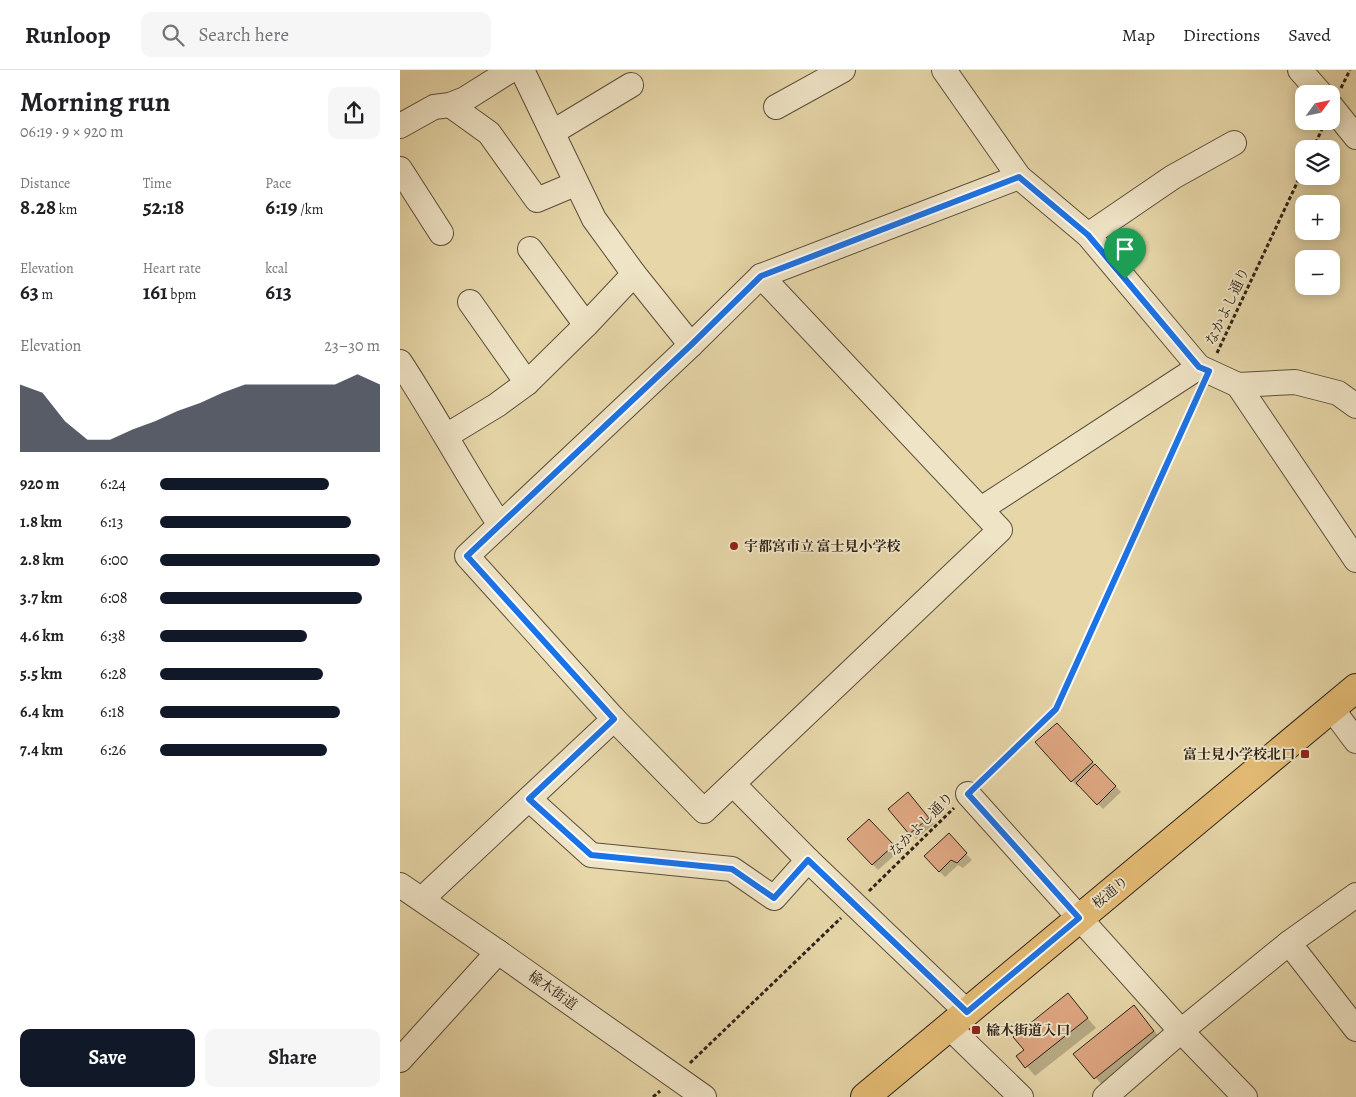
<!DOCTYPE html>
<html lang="en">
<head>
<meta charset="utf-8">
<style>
  body { margin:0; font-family:Alegreya,"Noto Serif JP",serif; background:#f6f6f6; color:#202124; height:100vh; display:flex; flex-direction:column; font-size:19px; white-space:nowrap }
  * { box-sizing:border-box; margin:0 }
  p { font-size:16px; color:#757577 }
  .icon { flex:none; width:28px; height:28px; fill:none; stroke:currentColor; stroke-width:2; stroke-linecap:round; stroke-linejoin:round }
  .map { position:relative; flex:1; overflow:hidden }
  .panel { display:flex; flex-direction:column; background:#fff; width:400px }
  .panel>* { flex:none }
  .needle { width:32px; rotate:57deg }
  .buttons { position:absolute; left:895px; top:15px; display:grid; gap:10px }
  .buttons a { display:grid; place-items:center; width:45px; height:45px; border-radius:10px; background:#fff; box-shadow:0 2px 12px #0003; font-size:25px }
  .pin { position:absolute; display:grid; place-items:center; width:42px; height:42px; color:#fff; margin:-51px -21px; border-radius:50% 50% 50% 0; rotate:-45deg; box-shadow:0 0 5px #0007 }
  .pin .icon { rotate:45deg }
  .round { display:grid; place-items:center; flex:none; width:52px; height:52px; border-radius:10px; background:#f6f6f6 }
  .overview { display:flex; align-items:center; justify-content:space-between; height:85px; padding:0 20px }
  h1 { font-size:28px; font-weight:600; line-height:38px }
  .stats { display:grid; grid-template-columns:repeat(3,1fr); gap:8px; height:85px; padding:5px 20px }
  .stats div { display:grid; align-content:center }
  .stats b { font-size:21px; font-weight:600 }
  .stats small { font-size:14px; font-weight:400 }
  .stats p { font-size:14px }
  .chart { height:140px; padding:10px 20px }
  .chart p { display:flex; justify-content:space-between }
  .chart svg { width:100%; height:90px; margin-top:5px; fill:#111827; opacity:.7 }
  .primary-button { display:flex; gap:10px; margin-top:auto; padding:10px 20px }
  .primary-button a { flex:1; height:58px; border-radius:10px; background:#111827; color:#fff; font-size:20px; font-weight:600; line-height:58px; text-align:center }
  .primary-button a+a { background:#f6f6f6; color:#202124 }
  ul { padding:0 20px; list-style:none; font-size:16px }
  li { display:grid; grid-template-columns:80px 60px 1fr; align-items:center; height:38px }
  li i { height:12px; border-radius:6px; background:#111827 }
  header { display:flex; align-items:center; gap:30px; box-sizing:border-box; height:70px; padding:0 25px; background:#fff; border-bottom:1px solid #e0e0e0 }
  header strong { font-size:24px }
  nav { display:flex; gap:28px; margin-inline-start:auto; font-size:18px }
  .search { width:350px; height:45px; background:#f6f6f6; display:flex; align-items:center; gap:12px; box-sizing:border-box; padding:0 18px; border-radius:10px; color:#757577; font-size:19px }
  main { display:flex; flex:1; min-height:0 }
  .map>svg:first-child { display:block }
  .shadow { fill:#0003 }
  .building { fill:#dda681; stroke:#2e2218 }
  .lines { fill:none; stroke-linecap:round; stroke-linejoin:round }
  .minor-casing { stroke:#5c4f3c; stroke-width:26 }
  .major-casing { stroke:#2e2218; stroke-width:30 }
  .path { stroke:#2e2218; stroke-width:3; stroke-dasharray:4 2.5; stroke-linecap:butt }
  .minor { stroke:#efe4c6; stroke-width:24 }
  .major { stroke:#e3bb74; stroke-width:28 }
  .route-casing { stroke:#fff; stroke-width:10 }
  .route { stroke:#1a73e8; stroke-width:6 }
  .poi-dot { fill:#8f2418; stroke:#efe4c6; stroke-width:2 }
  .labels { text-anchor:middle; stroke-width:4; stroke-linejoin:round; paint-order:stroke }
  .street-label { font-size:14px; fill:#2e2218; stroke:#efe4c6 }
  .poi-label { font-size:14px; font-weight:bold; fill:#2e2218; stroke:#efe4c6; text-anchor:start }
</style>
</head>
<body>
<header>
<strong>Runloop</strong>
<div class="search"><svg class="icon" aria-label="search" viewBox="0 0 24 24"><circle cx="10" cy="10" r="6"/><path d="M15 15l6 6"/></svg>Search here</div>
<nav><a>Map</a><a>Directions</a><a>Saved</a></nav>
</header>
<main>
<section class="panel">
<div class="overview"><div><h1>Morning run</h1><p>06:19 · 9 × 920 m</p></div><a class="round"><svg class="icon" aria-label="share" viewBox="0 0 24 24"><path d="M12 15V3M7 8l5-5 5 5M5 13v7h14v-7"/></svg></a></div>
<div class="stats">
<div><p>Distance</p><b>8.28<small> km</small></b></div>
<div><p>Time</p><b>52:18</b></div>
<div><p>Pace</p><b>6:19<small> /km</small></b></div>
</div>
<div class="stats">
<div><p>Elevation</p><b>63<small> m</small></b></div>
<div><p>Heart rate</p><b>161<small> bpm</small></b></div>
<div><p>kcal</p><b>613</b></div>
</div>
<div class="chart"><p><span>Elevation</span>23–30 m</p>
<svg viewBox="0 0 160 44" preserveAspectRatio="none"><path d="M0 44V11L10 15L20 29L30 38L40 38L50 33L60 29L70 24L80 20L90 15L100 11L110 11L120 11L130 11L140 11L150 6L160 11V44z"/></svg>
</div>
<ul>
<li><b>920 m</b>6:24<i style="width:77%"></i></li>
<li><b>1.8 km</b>6:13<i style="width:87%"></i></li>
<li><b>2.8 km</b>6:00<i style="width:100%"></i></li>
<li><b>3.7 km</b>6:08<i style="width:92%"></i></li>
<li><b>4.6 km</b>6:38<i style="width:67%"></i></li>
<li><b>5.5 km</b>6:28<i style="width:74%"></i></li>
<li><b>6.4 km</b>6:18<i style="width:82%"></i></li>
<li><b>7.4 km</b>6:26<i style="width:76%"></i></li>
</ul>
<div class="primary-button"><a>Save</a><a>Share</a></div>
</section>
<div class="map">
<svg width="956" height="1027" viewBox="0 0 956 1027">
  <rect width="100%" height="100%" fill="#e6d6a8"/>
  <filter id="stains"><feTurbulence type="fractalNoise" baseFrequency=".004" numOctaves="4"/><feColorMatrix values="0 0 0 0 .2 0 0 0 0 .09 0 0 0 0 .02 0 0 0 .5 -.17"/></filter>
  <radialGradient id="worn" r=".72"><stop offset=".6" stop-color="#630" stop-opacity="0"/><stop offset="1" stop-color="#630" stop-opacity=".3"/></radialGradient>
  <g class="shadow">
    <path d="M663,660L721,722L703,739L680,715L678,717L672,711L637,672Z"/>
    <path d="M513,730L534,754L516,769L489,739Z"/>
    <path d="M475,756L498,782L478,800L449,769Z"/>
    <path d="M548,765L572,790L563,798L558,795L545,807L539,801Z"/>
    <path d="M668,925L696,958L635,1006L618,986L626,980Z"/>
    <path d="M733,936L762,970L704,1017L675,984Z"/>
  </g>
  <g class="building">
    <path d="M657,653L693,692L671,712L635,672Z"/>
    <path d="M695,694L716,716L697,735L676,713Z"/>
    <path d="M508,722L529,748L509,764L488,739Z"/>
    <path d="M469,749L494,775L472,795L447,769Z"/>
    <path d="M549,763L567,783L557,793L551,790L539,802L524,786Z"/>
    <path d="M668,923L688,948L625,998L616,986L624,980L613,967Z"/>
    <path d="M734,935L754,961L694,1009L673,984Z"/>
  </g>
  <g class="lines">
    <defs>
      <g id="minor">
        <path d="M122,0L194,149L234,204L291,275"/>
        <path d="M544,0L619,107L688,165L799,297L838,315L895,312L938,323L956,336"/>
        <path d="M900,0L921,24"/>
        <path d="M50,35L89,63L137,130L175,114"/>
        <path d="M931,36L956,67"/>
        <path d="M376,37L443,0"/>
        <path d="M0,56L34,37L50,35L65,29L111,0"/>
        <path d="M153,62L231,15"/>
        <path d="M0,99L41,163"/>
        <path d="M688,165L773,107L834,73"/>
        <path d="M130,179L186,255"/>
        <path d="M361,206L619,107"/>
        <path d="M70,232L127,313"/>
        <path d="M0,292C35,345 65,402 100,455L67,486L214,649L22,829"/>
        <path d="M838,315L956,490"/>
        <path d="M46,366L97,335L127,313L186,255L234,204"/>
        <path d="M581,439L799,297"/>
        <path d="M100,455L291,275L361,206L600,460L304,741L214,649"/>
        <path d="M932,639L956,671"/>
        <path d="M333,714L408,790L567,942"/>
        <path d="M568,724L781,961L845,1027"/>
        <path d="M129,729L191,785L332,799L374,828L408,790"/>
        <path d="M0,815L98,882L304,1027"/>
        <path d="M889,873L956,959"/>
        <path d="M549,957L621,1027"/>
        <path d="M0,990L98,882"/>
        <path d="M705,1027L781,961L889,873L956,825"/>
      </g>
      <path id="major" d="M465,1027L956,618"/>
    </defs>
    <use href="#minor" class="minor-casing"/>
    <use href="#major" class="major-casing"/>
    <g class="path">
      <path d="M941,18L950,0"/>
      <path d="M913,79L922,59"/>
      <path d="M817,283L904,98"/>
      <path d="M583,709L657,639L799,322"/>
      <path d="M469,821L554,738"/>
      <path d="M290,993L441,848"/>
      <path d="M253,1027L260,1021"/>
    </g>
    <use href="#minor" class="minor"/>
    <use href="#major" class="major"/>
  </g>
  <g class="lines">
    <defs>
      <path id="route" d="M619,107L688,165L799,297L809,301L656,639L568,724L679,848L567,942L408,790L374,828L332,799L191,785L129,729L214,649L67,486L291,275L361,206Z"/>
    </defs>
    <use href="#route" class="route-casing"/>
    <use href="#route" class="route"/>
  </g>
  <g class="poi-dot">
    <circle cx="334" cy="476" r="5"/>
    <rect x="900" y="679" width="10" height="10" rx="2.5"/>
    <rect x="571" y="955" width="10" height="10" rx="2.5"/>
  </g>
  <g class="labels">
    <g class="street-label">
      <text transform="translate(827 236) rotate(-65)" y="5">なかよし通り</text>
      <text transform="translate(521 754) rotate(-45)" y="5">なかよし通り</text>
      <text transform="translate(710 822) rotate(-40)" y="5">桜通り</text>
      <text transform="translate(153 920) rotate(35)" y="5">楡木街道</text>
    </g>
    <g class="poi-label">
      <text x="344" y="481">宇都宮市立 富士見小学校</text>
      <text x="895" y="689" text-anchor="end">富士見小学校北口</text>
      <text x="586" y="965">楡木街道入口</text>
    </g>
  </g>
  <rect width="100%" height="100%" filter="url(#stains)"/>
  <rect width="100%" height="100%" fill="url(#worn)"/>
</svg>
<div class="buttons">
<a><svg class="needle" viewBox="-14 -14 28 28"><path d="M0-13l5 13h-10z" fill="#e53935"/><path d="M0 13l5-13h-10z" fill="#757577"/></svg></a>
<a><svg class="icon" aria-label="layers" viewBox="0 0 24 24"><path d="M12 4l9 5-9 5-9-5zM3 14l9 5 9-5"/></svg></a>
<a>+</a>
<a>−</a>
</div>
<div class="pin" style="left:725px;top:209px;background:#1e9e55"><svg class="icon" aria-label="arrive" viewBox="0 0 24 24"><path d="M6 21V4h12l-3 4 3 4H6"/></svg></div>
</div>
</main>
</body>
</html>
